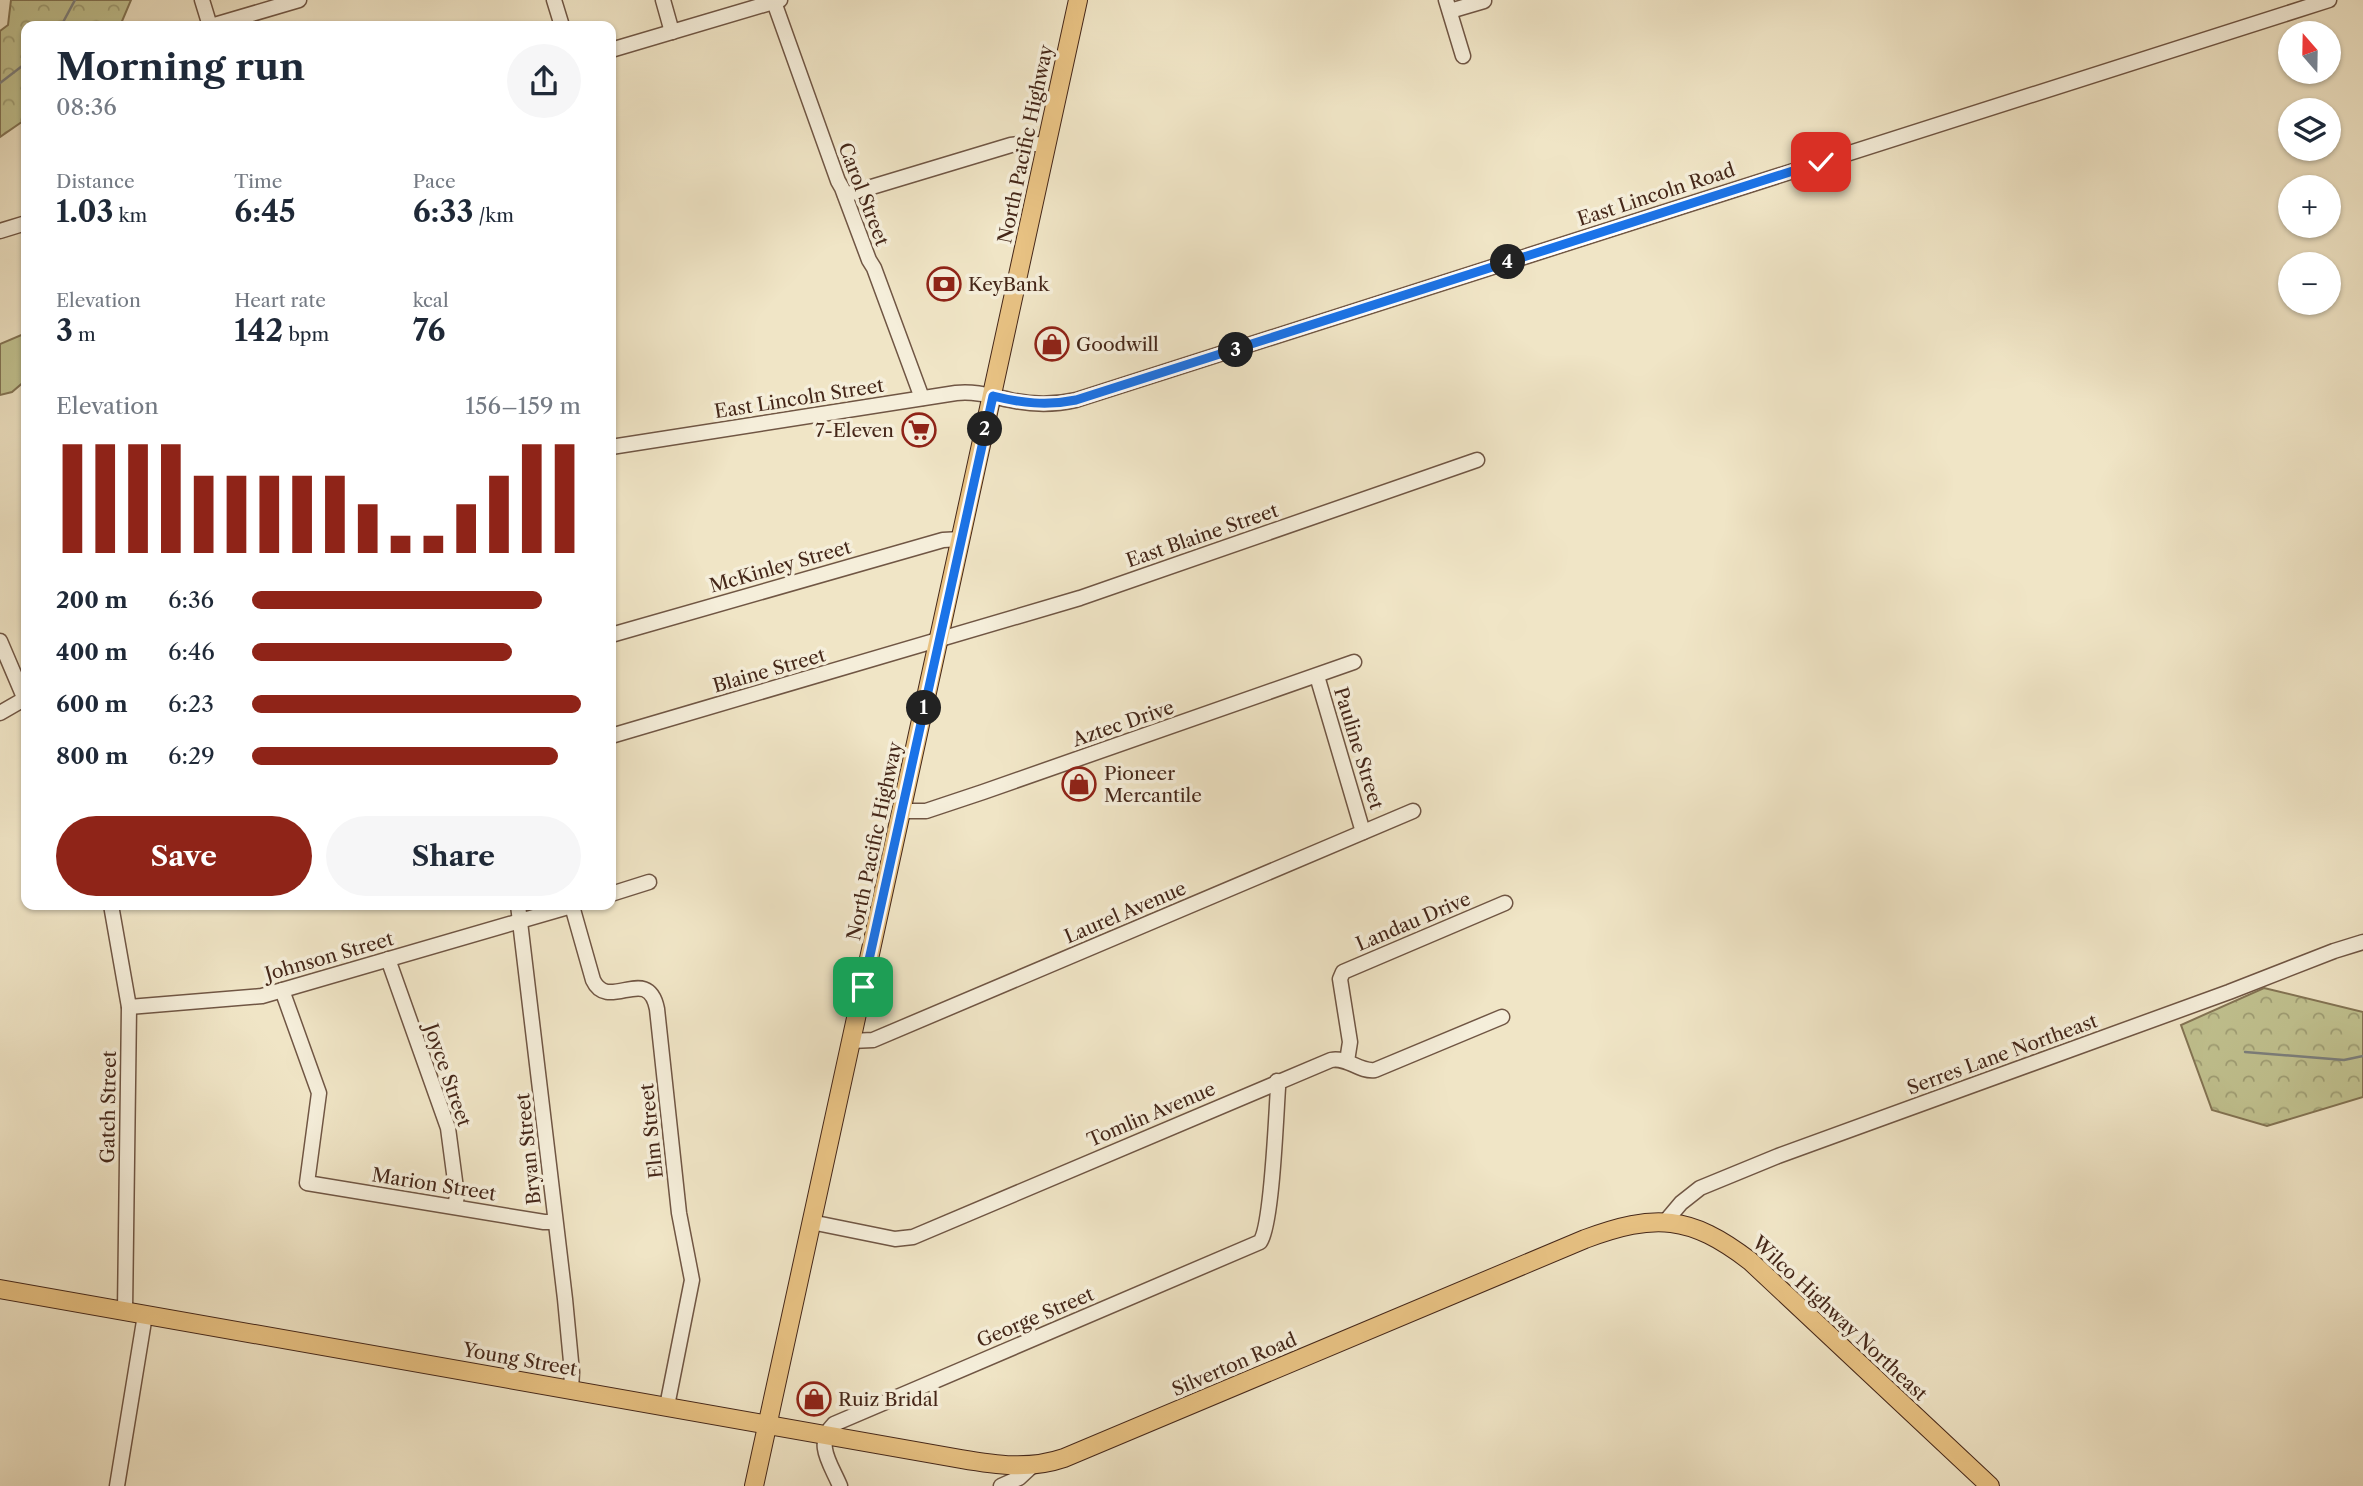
<!DOCTYPE html>
<html lang="en">
<head>
<meta charset="utf-8">
<style>
  body { margin:0; font-family:"Libre Caslon Text",serif; background:#f6f6f7; color:#1f2937; height:100vh; display:flex; flex-direction:column; font-size:26px; white-space:nowrap }
  * { box-sizing:border-box; margin:0 }
  p { font-size:23px; color:#747a83 }
  .icon { flex:none; width:38px; height:38px; fill:none; stroke:currentColor; stroke-width:2; stroke-linecap:round; stroke-linejoin:round }
  .map { position:relative; flex:1; overflow:hidden }
  .drawer { position:absolute; left:21px; top:21px; width:595px; height:889px; display:flex; flex-direction:column; background:#fff; border-radius:14px; box-shadow:0 2px 5px #0004 }
  .drawer>* { flex:none }
  .needle { width:46px; rotate:340deg }
  .fabs { position:absolute; left:2278px; top:21px; display:grid; gap:14px }
  .fabs a { display:grid; place-items:center; width:63px; height:63px; border-radius:50%; background:#fff; box-shadow:0 2px 5px #0004; font-size:35px }
  .pin { position:absolute; display:grid; place-items:center; width:60px; height:60px; color:#fff; margin:-30px; border-radius:14px; box-shadow:0 4px 10px #0006 }
  .km { position:absolute; width:35px; height:35px; margin:-18px; border-radius:50%; background:#222; color:#fff; font-size:19px; line-height:35px; text-align:center }
  .round { display:grid; place-items:center; flex:none; width:74px; height:74px; border-radius:37px; background:#f6f6f7 }
  .overview { display:flex; align-items:center; justify-content:space-between; height:119px; padding:0 35px }
  h1 { font-size:38px; font-weight:700; line-height:52px }
  .metrics { display:grid; grid-template-columns:repeat(3,1fr); gap:10px; height:119px; padding:7px 35px }
  .metrics div { display:grid; align-content:center }
  .metrics b { font-size:30px; font-weight:700 }
  .metrics small { font-size:19px; font-weight:400 }
  .metrics p { font-size:19px }
  .chart { height:196px; padding:14px 35px }
  .chart p { display:flex; justify-content:space-between }
  .chart svg { width:100%; height:126px; margin-top:7px; stroke:#8f2418; stroke-width:6 }
  .action { display:flex; gap:14px; margin-top:auto; padding:14px 35px }
  .action a { flex:1; height:80px; border-radius:42px; background:#8f2418; color:#fff; font-size:28px; font-weight:700; line-height:80px; text-align:center }
  .action a+a { background:#f6f6f7; color:#1f2937 }
  ul { padding:0 35px; list-style:none; font-size:23px }
  li { display:grid; grid-template-columns:112px 84px 1fr; align-items:center; height:52px }
  li i { height:18px; border-radius:9px; background:#8f2418 }
  .map>svg:first-child { display:block }
  .forest { fill:url(#forest-crowns); stroke:#837454; stroke-width:2 }
  .park { fill:#c1c290; stroke:#837454; stroke-width:2 }
  .lines { fill:none; stroke-linecap:round; stroke-linejoin:round }
  .stream { stroke:#7c807e; stroke-width:2.5 }
  .minor-casing { stroke:#705644; stroke-width:17 }
  .major-casing { stroke:#452719; stroke-width:20 }
  .minor { stroke:#f5eeda; stroke-width:14 }
  .major { stroke:#e8c283; stroke-width:18 }
  .route-casing { stroke:#fff; stroke-width:14 }
  .route { stroke:#1a73e8; stroke-width:9 }
  .labels { text-anchor:middle; stroke-width:7; stroke-linejoin:round; paint-order:stroke }
  .street-label { font-size:19px; fill:#452719; stroke:#f5eeda }
  .poi-label { font-size:19px; fill:#452719; stroke:#f5eeda; text-anchor:start }
</style>
</head>
<body>
<div class="map">
<svg width="2363" height="1486" viewBox="0 0 2363 1486">
  <defs>
    <pattern id="forest-crowns" width="20" height="18" patternUnits="userSpaceOnUse" patternTransform="scale(1.75)"><rect width="20" height="18" fill="#c1c290"/><path d="M2 6a3 3 0 1 1 6 0M12 15a3 3 0 1 1 6 0" fill="none" stroke="#9f9e75"/></pattern>
  </defs>
  <rect width="100%" height="100%" fill="#f0e5c6"/>
  <filter id="stains"><feTurbulence type="fractalNoise" baseFrequency=".00286" numOctaves="4"/><feColorMatrix values="0 0 0 0 .2 0 0 0 0 .09 0 0 0 0 .02 0 0 0 .5 -.17"/></filter>
  <radialGradient id="worn" r=".72"><stop offset=".6" stop-color="#630" stop-opacity="0"/><stop offset="1" stop-color="#630" stop-opacity=".3"/></radialGradient>
  <g class="forest">
    <path d="M11,0H131L120,26H26V119L0,137V31L8,25Z"/>
    <path d="M2264,988L2363,1012V1097L2267,1126L2212,1110L2181,1025Z"/>
  </g>
  <path class="park" d="M26,333V380L12,392L0,395V344Z"/>
  <g class="lines">
    <g class="stream">
      <path d="M61,26L75,0"/>
      <path d="M0,83L26,63"/>
      <path d="M2245,1052L2344,1060L2363,1056"/>
    </g>
    <defs>
      <g id="minor">
        <path d="M202,0L210,26"/>
        <path d="M554,0L562,26"/>
        <path d="M663,0L672,32"/>
        <path d="M1446,0L1463,56"/>
        <path d="M774,2L838,181L842,188L869,260L874,268L922,398"/>
        <path d="M1450,11L1484,1"/>
        <path d="M211,26L299,0"/>
        <path d="M611,50L780,0"/>
        <path d="M845,195L1011,145L1025,143L1046,145"/>
        <path d="M0,231L26,223"/>
        <path d="M611,447L956,393C976,391 991,396 1010,400C1033,405 1054,405 1076,400L2329,0"/>
        <path d="M611,635L943,540L961,539"/>
        <path d="M0,641L26,702"/>
        <path d="M1317,676L1363,832"/>
        <path d="M0,713L26,698"/>
        <path d="M611,736L1080,598L1477,460"/>
        <path d="M902,811H926L983,792L1354,662"/>
        <path d="M611,894L649,882"/>
        <path d="M111,905L129,1007L125,1311"/>
        <path d="M518,905L565,1299L572,1372L571,1389"/>
        <path d="M572,906L593,980C608,1013 648,963 657,1009L679,1213L692,1280L667,1406"/>
        <path d="M388,959L448,1128L457,1196L455,1206"/>
        <path d="M282,990L319,1093L307,1183L544,1222H555"/>
        <path d="M129,1007L262,996L575,905"/>
        <path d="M851,1041L873,1040L1413,811"/>
        <path d="M1347,1061L1350,1042L1340,979L1343,972L1505,903"/>
        <path d="M811,1222L895,1239L913,1237L1331,1060C1348,1057 1359,1072 1375,1070L1502,1017"/>
        <path d="M1665,1222L1681,1203L1700,1188L1778,1156L2229,992L2334,951L2363,942"/>
        <path d="M117,1486L145,1315"/>
        <path d="M840,1486C831,1464 814,1444 834,1424L1260,1242C1272,1226 1276,1116 1278,1088L1277,1081"/>
        <path d="M1001,1486L1019,1478L1032,1466"/>
      </g>
      <g id="major">
        <path d="M0,1289L961,1459C996,1465 1029,1470 1064,1458L1585,1239C1655,1213 1690,1215 1750,1261L1990,1486"/>
        <path d="M754,1486L1078,0"/>
      </g>
    </defs>
    <use href="#minor" class="minor-casing"/>
    <use href="#major" class="major-casing"/>
    <use href="#minor" class="minor"/>
    <use href="#major" class="major"/>
  </g>
  <g class="lines">
    <defs>
      <path id="route" d="M863,987L993,396C1021,403 1047,406 1076,400L1821,162"/>
    </defs>
    <use href="#route" class="route-casing"/>
    <use href="#route" class="route"/>
  </g>
  <defs>
    <symbol id="bank-ring" viewBox="-11 -11 22 22"><circle r="9.5" fill="#f5eeda" stroke="#8f2418" stroke-width="1.5"/><path d="M-6-4H6V4H-6ZM0-2.3a2.3 2.3 0 1 0 0 4.6a2.3 2.3 0 1 0 0-4.6Z" fill="#8f2418"/></symbol>
    <symbol id="shop-ring" viewBox="-11 -11 22 22"><circle r="9.5" fill="#f5eeda" stroke="#8f2418" stroke-width="1.5"/><path d="M-5-2.5h2.3a2.7 3.5 0 0 1 5.4 0H5L5.5 6h-11ZM-1.5-2.5h3a1.5 2.3 0 0 0-3 0Z" fill="#8f2418"/></symbol>
    <symbol id="supermarket-ring" viewBox="-11 -11 22 22"><circle r="9.5" fill="#f5eeda" stroke="#8f2418" stroke-width="1.5"/><path d="M-6-5.5h2.5l.6 2H6L4.5 2H-2.5L-4.4-4H-6ZM-1.5 3.2a1.3 1.3 0 1 0 .1 0ZM3 3.2a1.3 1.3 0 1 0 .1 0Z" fill="#8f2418"/></symbol>
  </defs>
  <g fill-rule="evenodd">
    <use href="#bank-ring" x="925" y="265" width="38" height="38"/>
    <use href="#shop-ring" x="1033" y="325" width="38" height="38"/>
    <use href="#supermarket-ring" x="900" y="411" width="38" height="38"/>
    <use href="#shop-ring" x="1060" y="765" width="38" height="38"/>
    <use href="#shop-ring" x="795" y="1380" width="38" height="38"/>
  </g>
  <g class="labels">
    <g class="street-label">
      <text transform="translate(1025 144) rotate(-78)" y="7">North Pacific Highway</text>
      <text transform="translate(864 194) rotate(69)" y="7">Carol Street</text>
      <text transform="translate(1656 194) rotate(-18)" y="7">East Lincoln Road</text>
      <text transform="translate(799 398) rotate(-9)" y="7">East Lincoln Street</text>
      <text transform="translate(1202 535) rotate(-19)" y="7">East Blaine Street</text>
      <text transform="translate(780 566) rotate(-16)" y="7">McKinley Street</text>
      <text transform="translate(769 670) rotate(-16)" y="7">Blaine Street</text>
      <text transform="translate(1123 723) rotate(-19)" y="7">Aztec Drive</text>
      <text transform="translate(1359 748) rotate(73)" y="7">Pauline Street</text>
      <text transform="translate(874 841) rotate(-78)" y="7">North Pacific Highway</text>
      <text transform="translate(1125 912) rotate(-23)" y="7">Laurel Avenue</text>
      <text transform="translate(1413 921) rotate(-23)" y="7">Landau Drive</text>
      <text transform="translate(329 956) rotate(-16)" y="7">Johnson Street</text>
      <text transform="translate(2002 1054) rotate(-20)" y="7">Serres Lane Northeast</text>
      <text transform="translate(448 1075) rotate(71)" y="7">Joyce Street</text>
      <text transform="translate(108 1107) rotate(-89)" y="7">Gatch Street</text>
      <text transform="translate(1151 1114) rotate(-23)" y="7">Tomlin Avenue</text>
      <text transform="translate(651 1131) rotate(-96)" y="7">Elm Street</text>
      <text transform="translate(528 1149) rotate(-96)" y="7">Bryan Street</text>
      <text transform="translate(434 1184) rotate(9)" y="7">Marion Street</text>
      <text transform="translate(1035 1317) rotate(-23)" y="7">George Street</text>
      <text transform="translate(1840 1318) rotate(43)" y="7">Wilco Highway Northeast</text>
      <text transform="translate(520 1359) rotate(10)" y="7">Young Street</text>
      <text transform="translate(1234 1364) rotate(-23)" y="7">Silverton Road</text>
    </g>
    <g class="poi-label">
      <text x="968" y="291">KeyBank</text>
      <text x="1076" y="351">Goodwill</text>
      <text x="894" y="437" text-anchor="end">7-Eleven</text>
      <text x="1104" y="780">Pioneer<tspan x="1104" dy="22">Mercantile</tspan></text>
      <text x="838" y="1406">Ruiz Bridal</text>
    </g>
  </g>
  <rect width="100%" height="100%" filter="url(#stains)"/>
  <rect width="100%" height="100%" fill="url(#worn)"/>
</svg>
<div class="fabs">
<a><svg class="needle" viewBox="-14 -14 28 28"><path d="M0-13l5 13h-10z" fill="#e53935"/><path d="M0 13l5-13h-10z" fill="#747a83"/></svg></a>
<a><svg class="icon" aria-label="layers" viewBox="0 0 24 24"><path d="M12 4l9 5-9 5-9-5zM3 14l9 5 9-5"/></svg></a>
<a>+</a>
<a>−</a>
</div>
<div class="pin" style="left:863px;top:987px;background:#1e9e55"><svg class="icon" aria-label="arrive" viewBox="0 0 24 24"><path d="M6 21V4h12l-3 4 3 4H6"/></svg></div>
<div class="pin" style="left:1821px;top:162px;background:#d93025"><svg class="icon" aria-label="check" viewBox="0 0 24 24"><path d="M5 12l5 5 9-10"/></svg></div>
<b class="km" style="left:924px;top:708px">1</b>
<b class="km" style="left:985px;top:429px">2</b>
<b class="km" style="left:1236px;top:350px">3</b>
<b class="km" style="left:1508px;top:262px">4</b>
<section class="drawer">
<div class="overview"><div><h1>Morning run</h1><p>08:36</p></div><a class="round"><svg class="icon" aria-label="share" viewBox="0 0 24 24"><path d="M12 15V3M7 8l5-5 5 5M5 13v7h14v-7"/></svg></a></div>
<div class="metrics">
<div><p>Distance</p><b>1.03<small> km</small></b></div>
<div><p>Time</p><b>6:45</b></div>
<div><p>Pace</p><b>6:33<small> /km</small></b></div>
</div>
<div class="metrics">
<div><p>Elevation</p><b>3<small> m</small></b></div>
<div><p>Heart rate</p><b>142<small> bpm</small></b></div>
<div><p>kcal</p><b>76</b></div>
</div>
<div class="chart"><p><span>Elevation</span>156–159 m</p>
<svg viewBox="0 0 160 44" preserveAspectRatio="none"><path d="M5 44V6M15 44V6M25 44V6M35 44V6M45 44V17M55 44V17M65 44V17M75 44V17M85 44V17M95 44V27M105 44V38M115 44V38M125 44V27M135 44V17M145 44V6M155 44V6"/></svg>
</div>
<ul>
<li><b>200 m</b>6:36<i style="width:88%"></i></li>
<li><b>400 m</b>6:46<i style="width:79%"></i></li>
<li><b>600 m</b>6:23<i style="width:100%"></i></li>
<li><b>800 m</b>6:29<i style="width:93%"></i></li>
</ul>
<div class="action"><a>Save</a><a>Share</a></div>
</section>
</div>
</body>
</html>
